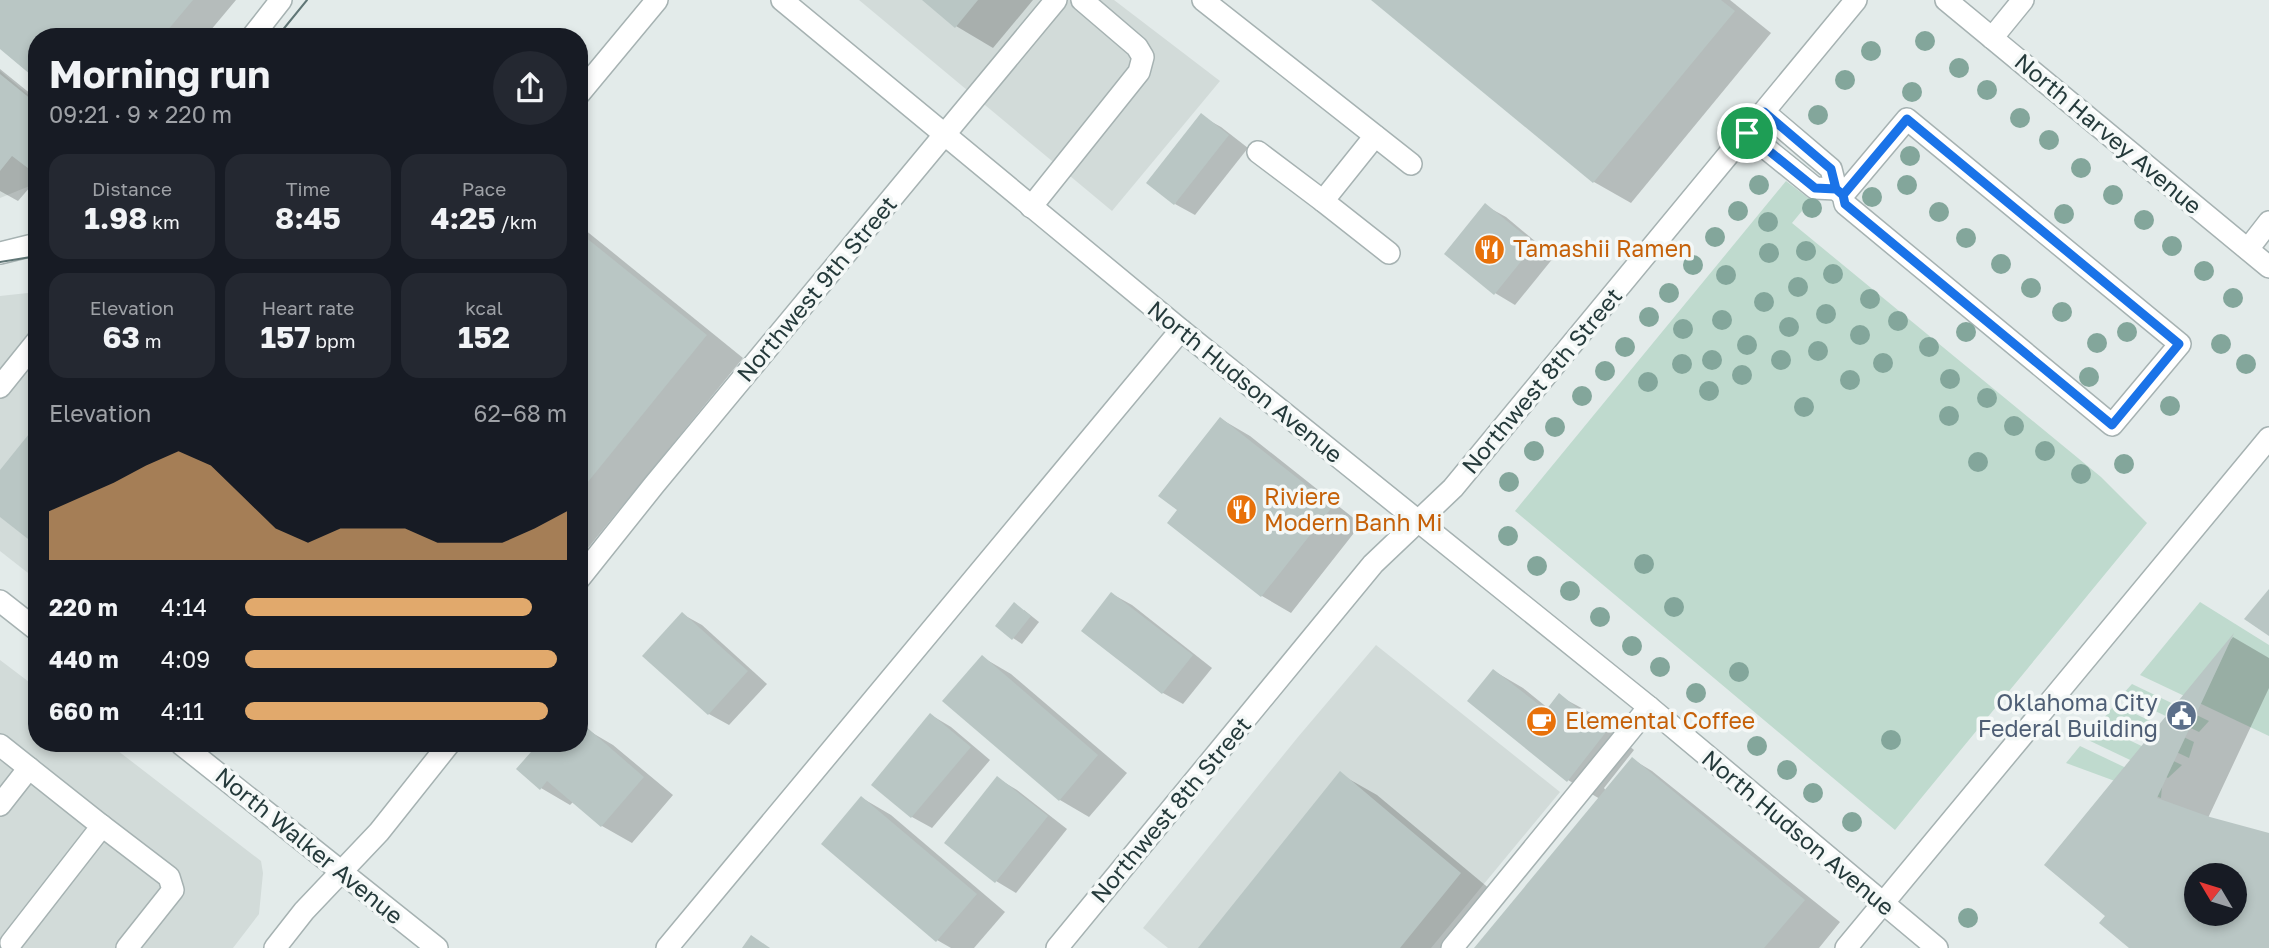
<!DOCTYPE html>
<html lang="en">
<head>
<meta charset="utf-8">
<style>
  body { margin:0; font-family:"Golos Text",sans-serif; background:#242831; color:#f1f3f6; height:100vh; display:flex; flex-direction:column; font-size:26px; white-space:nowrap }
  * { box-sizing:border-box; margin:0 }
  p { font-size:23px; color:#9ea1a6 }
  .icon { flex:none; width:38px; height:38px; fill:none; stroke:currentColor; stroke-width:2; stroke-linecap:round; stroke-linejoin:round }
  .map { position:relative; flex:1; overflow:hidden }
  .drawer { position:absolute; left:28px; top:28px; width:560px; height:724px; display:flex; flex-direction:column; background:#171b24; border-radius:28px; box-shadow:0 4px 10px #0003 }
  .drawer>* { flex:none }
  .needle { width:46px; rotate:308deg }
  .controls { position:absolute; left:2184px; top:863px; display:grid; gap:14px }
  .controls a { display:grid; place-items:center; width:63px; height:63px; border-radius:50%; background:#171b24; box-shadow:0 4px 10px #0003; font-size:35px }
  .pin { position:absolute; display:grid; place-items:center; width:60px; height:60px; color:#fff; margin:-30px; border:4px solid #fff; border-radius:50%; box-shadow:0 2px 7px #0007 }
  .round { display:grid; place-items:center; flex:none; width:74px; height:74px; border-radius:37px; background:#242831 }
  .overview { display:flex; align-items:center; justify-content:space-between; height:119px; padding:0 21px }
  h1 { font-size:38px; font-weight:700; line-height:52px }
  .figures { display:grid; grid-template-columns:repeat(3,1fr); gap:10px; height:119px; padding:7px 21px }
  .figures div { display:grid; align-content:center; border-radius:18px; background:#242831; text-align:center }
  .figures b { font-size:30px; font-weight:700 }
  .figures small { font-size:19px; font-weight:400 }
  .figures p { font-size:19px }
  .chart { height:196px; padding:14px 21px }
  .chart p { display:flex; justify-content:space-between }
  .chart svg { width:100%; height:126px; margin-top:7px; fill:#e1a96c; opacity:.7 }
  ul { padding:0 21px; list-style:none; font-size:23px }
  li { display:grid; grid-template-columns:112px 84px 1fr; align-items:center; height:52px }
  li i { height:18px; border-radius:9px; background:#e1a96c }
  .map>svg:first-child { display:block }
  .built { fill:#d2dbd9 }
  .green { fill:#bfdace }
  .shadow { fill:#0003; fill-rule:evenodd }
  .building { fill:#b9c6c4; fill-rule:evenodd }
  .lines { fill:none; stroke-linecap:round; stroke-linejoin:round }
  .minor-casing { stroke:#a6b2b2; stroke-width:24 }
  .minor { stroke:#fff; stroke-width:21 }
  .tram { stroke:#607676; stroke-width:2 }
  .tree { fill:#83a69b }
  .route-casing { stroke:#fff; stroke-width:14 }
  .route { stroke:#1a73e8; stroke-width:9 }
  .labels { text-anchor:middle; stroke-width:7; stroke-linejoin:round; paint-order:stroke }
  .street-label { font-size:23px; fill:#253a3b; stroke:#f4f8f7 }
  .food-label { font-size:23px; fill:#c56008; stroke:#f4f8f7; text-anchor:start }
  .service-label { font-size:23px; fill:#4e5e75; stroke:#f4f8f7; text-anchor:end }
</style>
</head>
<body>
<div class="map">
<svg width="2269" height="948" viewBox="0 0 2269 948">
  <rect width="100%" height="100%" fill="#e3ebea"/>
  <g class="built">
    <path d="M859,0H1114L1220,81L1112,211Z"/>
    <path d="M0,71L37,102V183L0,198Z"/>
    <path d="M37,292V580L0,551V296Z"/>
    <path d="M1376,645L1560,792L1431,948H1168L1143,928L1298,737Z"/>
    <path d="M0,660L37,688V744H109L261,861L263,873L259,914L233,948H0Z"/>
  </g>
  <g class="green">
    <path d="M1786,181L1811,200L1792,223L2101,477L2147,523L1895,830L1515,511Z"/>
    <path d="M2200,602L2269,645V736L2140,675Z"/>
    <path d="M2132,684L2209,721L2199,732L2122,695Z"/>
    <path d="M2115,704L2194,742L2189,758L2104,718Z"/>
    <path d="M2097,725L2182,765L2168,778L2086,739Z"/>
    <path d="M2080,746L2162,785L2161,798L2066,763Z"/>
  </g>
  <g class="shadow">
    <path d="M0,0H236L205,37H37L0,47Z"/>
    <path d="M925,0H1033L993,48L956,26Z"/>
    <path d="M1373,0H1730L1771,33L1631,203L1594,182Z"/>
    <path d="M0,69L37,99V179L18,201L0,191Z"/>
    <path d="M1201,116L1221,127L1248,148L1195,215L1175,204Z"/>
    <path d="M1486,206L1506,217L1554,257L1515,305L1495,293L1447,254Z"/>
    <path d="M579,225L743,358L579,559Z"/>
    <path d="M1221,419L1250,436L1361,524L1291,613L1262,596L1169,522L1180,510Z"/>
    <path d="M1112,594L1132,605L1212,668L1183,704L1163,693L1083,630Z"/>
    <path d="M1024,610L1039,622L1022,644L1013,638Z"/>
    <path d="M682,614L702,625L767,684L729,725L709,714L645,656Z"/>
    <path d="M2233,637L2269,658V688L2208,818L2269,835V948H2132L2107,915L2047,865ZM2196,875H2235V914H2196Z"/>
    <path d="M982,657L1011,674L1127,773L1089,817L1060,800Z"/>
    <path d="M1494,671L1523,688L1549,709L1559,696L1589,712L1634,750L1604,788L1606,791L1632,759L1652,771L1840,922L1819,948H1477L1600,799L1568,780Z"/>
    <path d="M931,715L951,727L990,760L932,828L912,817L873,785Z"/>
    <path d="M584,728L613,745L673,795L632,843L602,826L574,801L570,805L541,788L519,769L540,744H559L566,748L570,744H579Z"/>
    <path d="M1340,774L1377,795L1497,895L1454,948H1200Z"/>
    <path d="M997,778L1017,790L1067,829L1016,893L996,881Z"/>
    <path d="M862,798L891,815L1005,912L974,948H951L937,940Z"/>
  </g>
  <g class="building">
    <path d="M0,0H193L162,37H37V80L0,49Z"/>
    <path d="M922,0H978L955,28Z"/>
    <path d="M1371,0H1721L1735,11L1593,183Z"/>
    <path d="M0,74L37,104V175L12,156L0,171Z"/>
    <path d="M1201,113L1229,135L1174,205L1146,183Z"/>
    <path d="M1485,203L1535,244L1494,295L1444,254Z"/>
    <path d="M579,232L707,335L579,493Z"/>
    <path d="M1220,417L1333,506L1261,597L1167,523L1177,510L1158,496Z"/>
    <path d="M37,424V546L0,517V470Z"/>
    <path d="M2269,589V636L2244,619Z"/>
    <path d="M1111,592L1193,655L1162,694L1081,631Z"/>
    <path d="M1014,602L1031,616L1012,640L995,626Z"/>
    <path d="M682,612L748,671L708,715L642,656Z"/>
    <path d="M2234,633L2157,798L2210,817L2269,833V948H2129L2099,923L2105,916L2044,865ZM2196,875H2235V914H2196Z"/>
    <path d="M982,655L1098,755L1059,801L942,701Z"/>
    <path d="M1493,669L1546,710L1559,693L1606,732L1567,782L1467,701Z"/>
    <path d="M930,713L971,747L911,818L871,785Z"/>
    <path d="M584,725L644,777L601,827L547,781L540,790L516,769L538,744H558L563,749L568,744H579V731Z"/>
    <path d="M1632,757L1805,900L1764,948H1474Z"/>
    <path d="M1340,771L1461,873L1400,948H1198Z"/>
    <path d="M997,776L1048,816L995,883L944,843Z"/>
    <path d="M861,796L977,894L936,942L821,844Z"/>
    <path d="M751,935L770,948H742Z"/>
  </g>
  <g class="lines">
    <defs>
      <g id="minor">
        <path d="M782,0L1181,330L1649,707L1937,948"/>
        <path d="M1203,0L1411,164"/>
        <path d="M1946,0L2269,267"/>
        <path d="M252,37L281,0"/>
        <path d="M1992,38L2023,0"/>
        <path d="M579,94L657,0"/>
        <path d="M1764,112L1831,169L1836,189L1843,195"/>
        <path d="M1907,119L2180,344L2112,425L1845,204L1843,195Z"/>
        <path d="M1747,133L1815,188L1836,189"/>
        <path d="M1258,152L1323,201L1375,136"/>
        <path d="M1323,201L1389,253"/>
        <path d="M1031,207L1139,72L1143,57L1137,47L1082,0"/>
        <path d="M2248,249L2269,222"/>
        <path d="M0,253L37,244"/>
        <path d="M0,387L37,341"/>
        <path d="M579,579L654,485L1056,0"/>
        <path d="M0,601L37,630"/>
        <path d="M181,744L437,948"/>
        <path d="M0,745L102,826L11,943"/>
        <path d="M0,805L29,768"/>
        <path d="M101,825L169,877L173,890L127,948"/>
        <path d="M275,948L304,911L379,832L449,744"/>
        <path d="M667,948L1181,330"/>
        <path d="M1057,948L1373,564L1453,488L1856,0"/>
        <path d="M1452,948L1649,707"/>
        <path d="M1846,948L2269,438"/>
      </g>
    </defs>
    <use href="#minor" class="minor-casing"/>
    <use href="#minor" class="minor"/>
    <g class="tram">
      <path d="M277,37L307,0"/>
      <path d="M0,262L37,256"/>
    </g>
  </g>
  <g class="tree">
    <circle cx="1925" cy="41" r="10"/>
    <circle cx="1871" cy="51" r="10"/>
    <circle cx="1959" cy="68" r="10"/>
    <circle cx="1845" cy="80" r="10"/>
    <circle cx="1987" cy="90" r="10"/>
    <circle cx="1912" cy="92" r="10"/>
    <circle cx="1818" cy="115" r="10"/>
    <circle cx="2020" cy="118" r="10"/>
    <circle cx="2049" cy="140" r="10"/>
    <circle cx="1910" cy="156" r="10"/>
    <circle cx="2081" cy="168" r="10"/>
    <circle cx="1759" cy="185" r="10"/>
    <circle cx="1907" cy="185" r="10"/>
    <circle cx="2113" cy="195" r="10"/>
    <circle cx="1872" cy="197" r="10"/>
    <circle cx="1812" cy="208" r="10"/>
    <circle cx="1738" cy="211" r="10"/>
    <circle cx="1939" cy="212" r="10"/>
    <circle cx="2064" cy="214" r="10"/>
    <circle cx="2144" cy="220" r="10"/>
    <circle cx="1768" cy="222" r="10"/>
    <circle cx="1715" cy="237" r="10"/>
    <circle cx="1966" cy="238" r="10"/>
    <circle cx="2172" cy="246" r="10"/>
    <circle cx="1806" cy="251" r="10"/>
    <circle cx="1769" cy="253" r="10"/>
    <circle cx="2001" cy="264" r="10"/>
    <circle cx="1693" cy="265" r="10"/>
    <circle cx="2204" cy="271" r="10"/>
    <circle cx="1833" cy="274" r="10"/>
    <circle cx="1726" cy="275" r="10"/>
    <circle cx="1798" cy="287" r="10"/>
    <circle cx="2031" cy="288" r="10"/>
    <circle cx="1669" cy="293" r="10"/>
    <circle cx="2233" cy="298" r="10"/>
    <circle cx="1870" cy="299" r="10"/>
    <circle cx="1764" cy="302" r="10"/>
    <circle cx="2062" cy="312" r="10"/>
    <circle cx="1826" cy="314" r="10"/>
    <circle cx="1649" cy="317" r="10"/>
    <circle cx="1722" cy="320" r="10"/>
    <circle cx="1898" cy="321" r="10"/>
    <circle cx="1789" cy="327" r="10"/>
    <circle cx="1683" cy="329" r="10"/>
    <circle cx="1966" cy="332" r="10"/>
    <circle cx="2127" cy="332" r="10"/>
    <circle cx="1860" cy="335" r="10"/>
    <circle cx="2097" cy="343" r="10"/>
    <circle cx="2221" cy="344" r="10"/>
    <circle cx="1747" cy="345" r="10"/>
    <circle cx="1625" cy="347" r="10"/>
    <circle cx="1929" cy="347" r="10"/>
    <circle cx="1818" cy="351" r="10"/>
    <circle cx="1712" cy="360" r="10"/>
    <circle cx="1781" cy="360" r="10"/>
    <circle cx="1883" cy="363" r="10"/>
    <circle cx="1682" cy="364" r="10"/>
    <circle cx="2246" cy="364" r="10"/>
    <circle cx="1605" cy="371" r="10"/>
    <circle cx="1742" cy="375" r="10"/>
    <circle cx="2089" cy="377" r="10"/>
    <circle cx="1950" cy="379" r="10"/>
    <circle cx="1850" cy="380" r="10"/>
    <circle cx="1648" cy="382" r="10"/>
    <circle cx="1709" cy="391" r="10"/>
    <circle cx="1582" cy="396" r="10"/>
    <circle cx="1987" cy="398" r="10"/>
    <circle cx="2170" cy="406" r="10"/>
    <circle cx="1804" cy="407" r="10"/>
    <circle cx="1949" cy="416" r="10"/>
    <circle cx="2014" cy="426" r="10"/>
    <circle cx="1555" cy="427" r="10"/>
    <circle cx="1534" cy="451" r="10"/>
    <circle cx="2045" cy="451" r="10"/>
    <circle cx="1978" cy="462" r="10"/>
    <circle cx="2124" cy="464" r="10"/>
    <circle cx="2081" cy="474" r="10"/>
    <circle cx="1509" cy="482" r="10"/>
    <circle cx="1508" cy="536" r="10"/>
    <circle cx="1644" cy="564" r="10"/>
    <circle cx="1537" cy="566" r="10"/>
    <circle cx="1570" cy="591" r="10"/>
    <circle cx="1674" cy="607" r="10"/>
    <circle cx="1600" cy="617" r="10"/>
    <circle cx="1632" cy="646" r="10"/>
    <circle cx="1660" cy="667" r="10"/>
    <circle cx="1739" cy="672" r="10"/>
    <circle cx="1696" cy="693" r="10"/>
    <circle cx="1723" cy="719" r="10"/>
    <circle cx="1891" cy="740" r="10"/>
    <circle cx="1757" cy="746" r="10"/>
    <circle cx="1787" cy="770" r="10"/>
    <circle cx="1813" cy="793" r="10"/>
    <circle cx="1852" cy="822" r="10"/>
    <circle cx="1968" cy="918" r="10"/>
  </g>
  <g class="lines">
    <defs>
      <path id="route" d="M1747,133L1815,188L1836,189L1843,195L1845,204L2112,425L2179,344L1907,119L1843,195L1836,189L1831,169L1764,112L1747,133"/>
    </defs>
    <use href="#route" class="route-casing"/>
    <use href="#route" class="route"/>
  </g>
  <defs>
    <symbol id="restaurant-disc" viewBox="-11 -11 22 22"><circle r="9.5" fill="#e8710a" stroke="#f4f8f7"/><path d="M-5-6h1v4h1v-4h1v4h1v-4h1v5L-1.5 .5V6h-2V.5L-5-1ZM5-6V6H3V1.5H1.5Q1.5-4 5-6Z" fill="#fff"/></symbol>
    <symbol id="civic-disc" viewBox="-11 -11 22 22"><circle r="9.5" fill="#5c6f8a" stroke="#f4f8f7"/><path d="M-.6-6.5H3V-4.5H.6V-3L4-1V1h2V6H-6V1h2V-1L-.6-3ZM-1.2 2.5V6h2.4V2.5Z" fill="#fff"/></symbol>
    <symbol id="cafe-disc" viewBox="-11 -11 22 22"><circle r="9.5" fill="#e8710a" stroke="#f4f8f7"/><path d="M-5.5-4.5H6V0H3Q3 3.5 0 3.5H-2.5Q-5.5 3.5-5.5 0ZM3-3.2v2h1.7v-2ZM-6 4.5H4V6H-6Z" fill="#fff"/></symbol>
  </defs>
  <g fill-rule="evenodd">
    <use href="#restaurant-disc" x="1472" y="232" width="35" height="35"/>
    <use href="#restaurant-disc" x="1224" y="492" width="35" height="35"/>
    <use href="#civic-disc" x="2164" y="698" width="35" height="35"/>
    <use href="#cafe-disc" x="1524" y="704" width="35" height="35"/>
  </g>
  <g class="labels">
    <g class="street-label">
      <text transform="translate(2108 134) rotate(40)" y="8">North Harvey Avenue</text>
      <text transform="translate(817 289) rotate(-50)" y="8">Northwest 9th Street</text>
      <text transform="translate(1542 381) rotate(-50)" y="8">Northwest 8th Street</text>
      <text transform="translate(1245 382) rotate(39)" y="8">North Hudson Avenue</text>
      <text transform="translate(1171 810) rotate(-50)" y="8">Northwest 8th Street</text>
      <text transform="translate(1798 833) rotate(40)" y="8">North Hudson Avenue</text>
      <text transform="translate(309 846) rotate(39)" y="8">North Walker Avenue</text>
    </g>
    <g class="food-label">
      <text x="1513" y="257">Tamashii Ramen</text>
      <text x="1264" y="505">Riviere<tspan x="1264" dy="26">Modern Banh Mi</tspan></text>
      <text x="1565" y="729">Elemental Coffee</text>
    </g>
    <g class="service-label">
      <text x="2158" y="711">Oklahoma City<tspan x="2158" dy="26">Federal Building</tspan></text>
    </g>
  </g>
</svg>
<div class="controls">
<a><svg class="needle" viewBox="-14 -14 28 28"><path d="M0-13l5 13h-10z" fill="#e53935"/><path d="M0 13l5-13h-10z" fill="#9ea1a6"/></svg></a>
</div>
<div class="pin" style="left:1747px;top:133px;background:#1e9e55"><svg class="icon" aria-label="arrive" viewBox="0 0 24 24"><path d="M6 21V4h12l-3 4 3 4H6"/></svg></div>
<section class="drawer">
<div class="overview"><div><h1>Morning run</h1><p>09:21 · 9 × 220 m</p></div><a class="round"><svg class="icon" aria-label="share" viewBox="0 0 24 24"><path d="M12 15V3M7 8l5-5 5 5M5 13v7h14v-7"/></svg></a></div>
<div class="figures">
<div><p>Distance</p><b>1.98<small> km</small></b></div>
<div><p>Time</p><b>8:45</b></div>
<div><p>Pace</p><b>4:25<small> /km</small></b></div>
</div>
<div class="figures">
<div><p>Elevation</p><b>63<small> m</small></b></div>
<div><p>Heart rate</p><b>157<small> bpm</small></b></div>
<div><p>kcal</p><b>152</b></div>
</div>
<div class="chart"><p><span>Elevation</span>62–68 m</p>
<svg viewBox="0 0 160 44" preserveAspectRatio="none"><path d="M0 44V27L10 22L20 17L30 11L40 6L50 11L60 22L70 33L80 38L90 33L100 33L110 33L120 38L130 38L140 38L150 33L160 27V44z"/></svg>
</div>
<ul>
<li><b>220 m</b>4:14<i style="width:89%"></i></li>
<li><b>440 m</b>4:09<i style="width:97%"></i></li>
<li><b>660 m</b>4:11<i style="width:94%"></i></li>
</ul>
</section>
</div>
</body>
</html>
